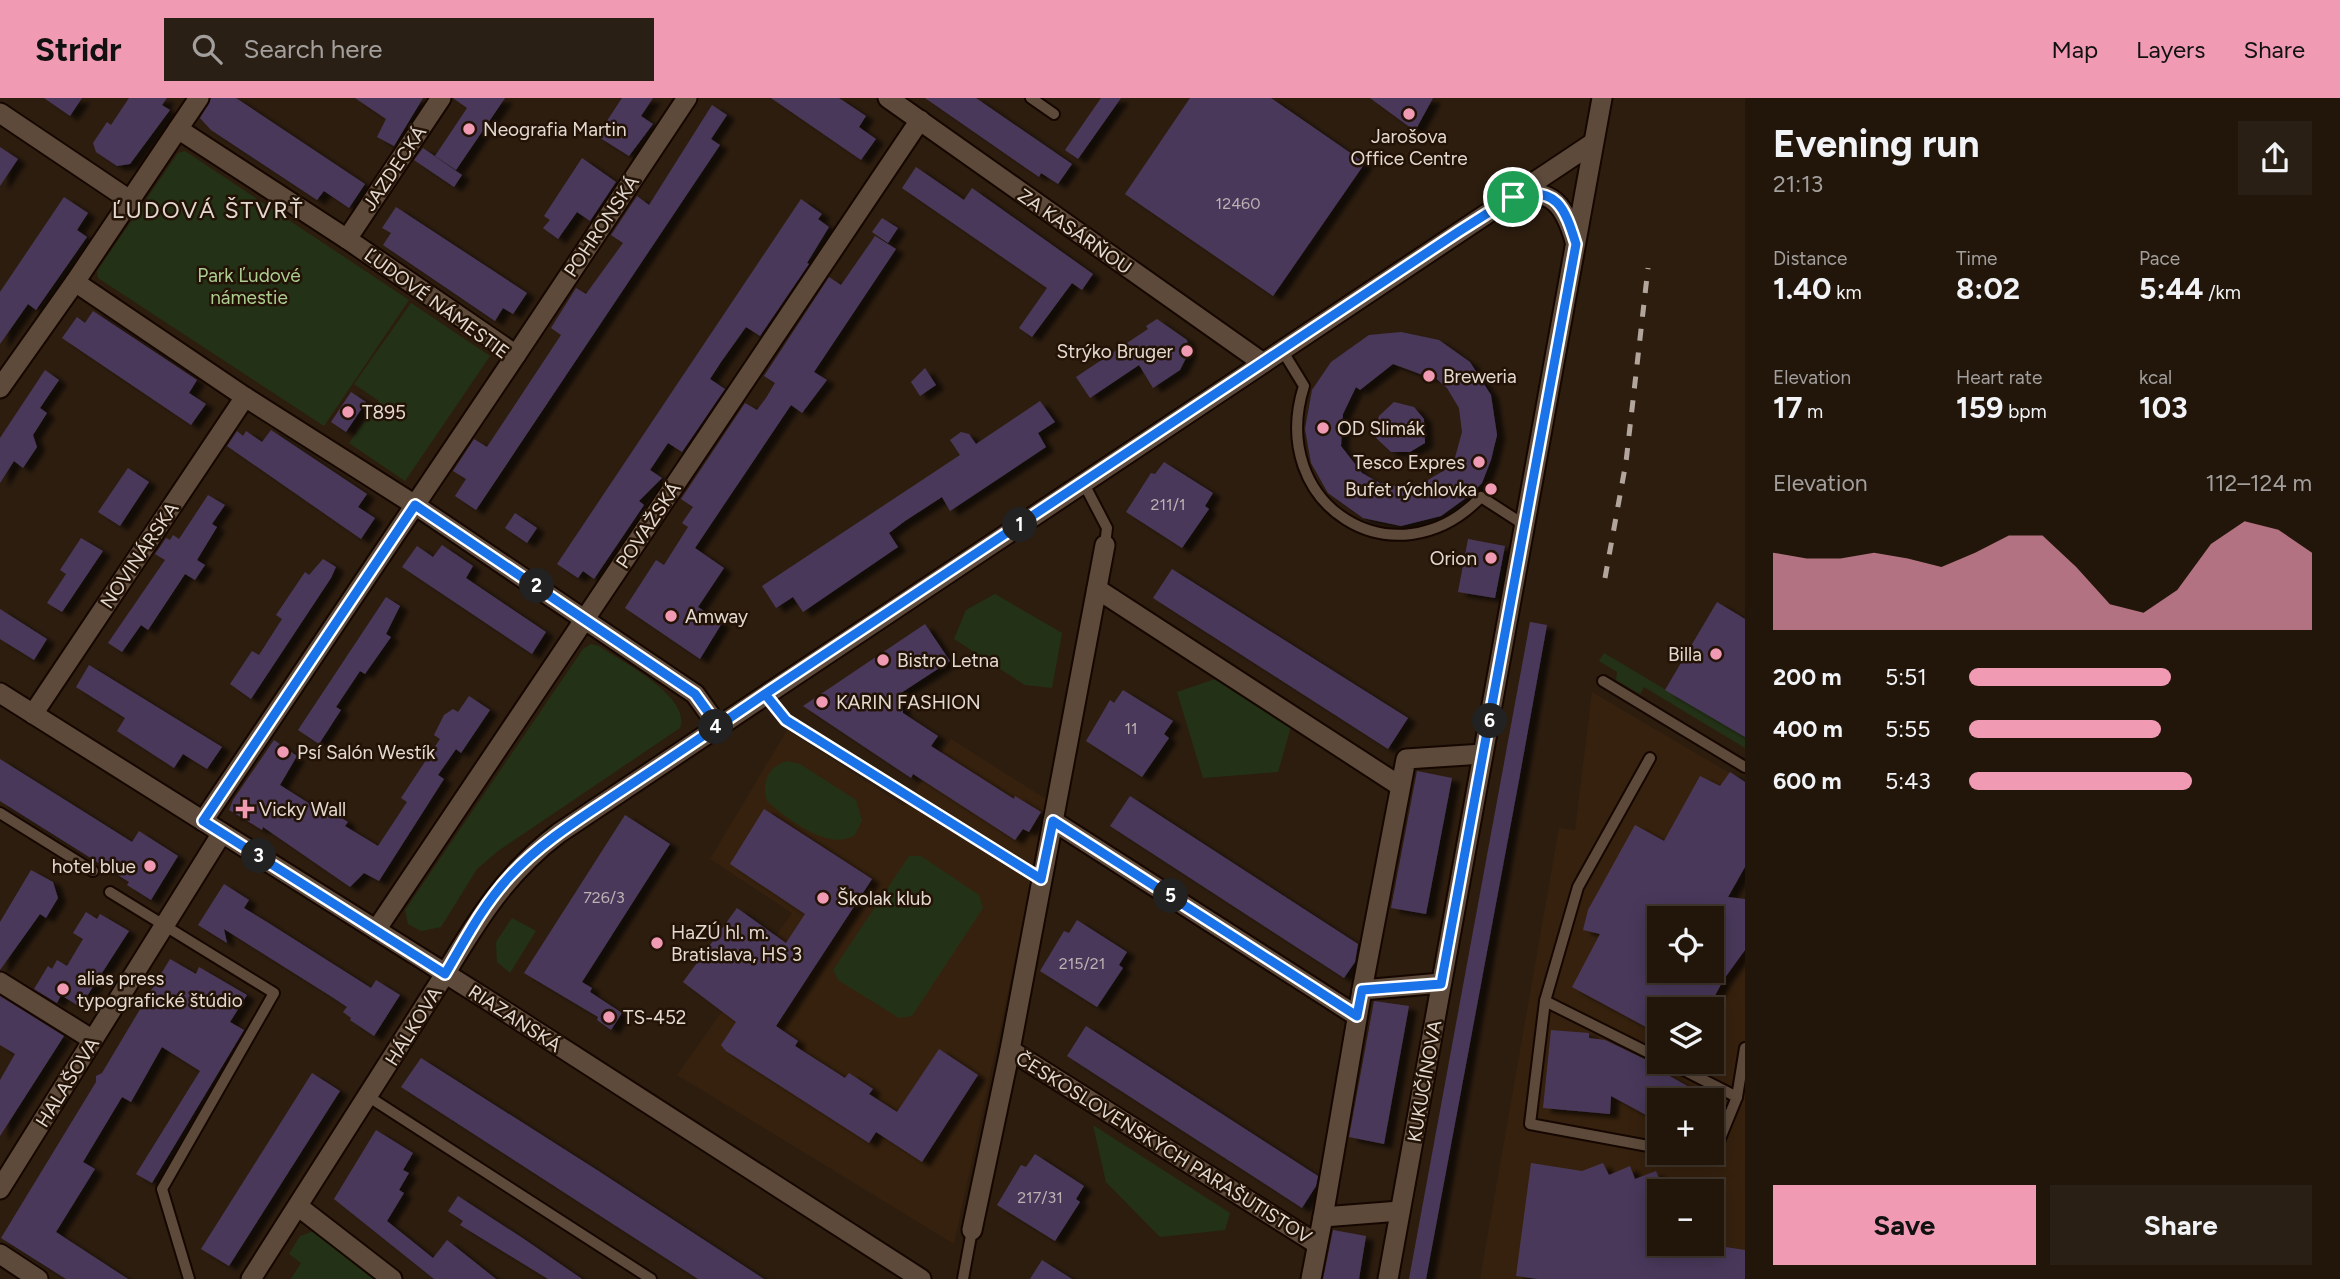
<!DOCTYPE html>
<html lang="en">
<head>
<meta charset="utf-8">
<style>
  body { margin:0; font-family:Figtree,sans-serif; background:#2a1f14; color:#f1f3f6; height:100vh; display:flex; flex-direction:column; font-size:26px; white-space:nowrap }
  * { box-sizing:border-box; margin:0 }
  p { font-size:23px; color:#a29f9d }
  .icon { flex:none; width:38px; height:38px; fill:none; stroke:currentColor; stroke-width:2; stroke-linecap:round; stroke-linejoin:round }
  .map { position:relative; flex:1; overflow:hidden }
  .sheet { display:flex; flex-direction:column; background:#22160b; width:595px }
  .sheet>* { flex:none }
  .tools { position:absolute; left:1647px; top:808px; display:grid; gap:14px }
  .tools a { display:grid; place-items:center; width:77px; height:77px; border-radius:0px; background:#22160b; box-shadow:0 4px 18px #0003,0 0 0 2px #3f352c; font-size:35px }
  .pin { position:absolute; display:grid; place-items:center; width:60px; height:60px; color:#fff; margin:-30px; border:4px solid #fff; border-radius:50%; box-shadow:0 2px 7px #0007 }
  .km { position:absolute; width:35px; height:35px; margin:-18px; border-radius:50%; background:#222; color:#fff; font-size:19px; line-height:35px; text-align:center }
  .round { display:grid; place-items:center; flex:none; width:74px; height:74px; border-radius:0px; background:#2a1f14 }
  .summary { display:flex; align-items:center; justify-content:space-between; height:119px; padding:0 28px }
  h1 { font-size:38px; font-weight:700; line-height:52px }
  .figures { display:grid; grid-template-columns:repeat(3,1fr); gap:10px; height:119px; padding:7px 28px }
  .figures div { display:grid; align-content:center }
  .figures b { font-size:30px; font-weight:700 }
  .figures small { font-size:19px; font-weight:400 }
  .figures p { font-size:19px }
  .chart { height:196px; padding:14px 28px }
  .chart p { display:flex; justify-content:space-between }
  .chart svg { width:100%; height:126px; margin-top:7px; fill:#f19ab3; opacity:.7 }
  .action { display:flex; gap:14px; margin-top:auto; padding:14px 28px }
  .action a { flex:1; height:80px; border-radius:0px; background:#f19ab3; color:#111; font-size:28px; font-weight:700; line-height:80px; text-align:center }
  .action a+a { background:#2a1f14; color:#f1f3f6 }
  ul { padding:0 28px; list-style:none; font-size:23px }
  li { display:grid; grid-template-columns:112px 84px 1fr; align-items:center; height:52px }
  li i { height:18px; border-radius:9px; background:#f19ab3 }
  header { display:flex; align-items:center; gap:42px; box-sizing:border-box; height:98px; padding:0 35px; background:#f19ab3; color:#111 }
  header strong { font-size:33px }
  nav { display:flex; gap:38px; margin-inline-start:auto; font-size:24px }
  .search { width:490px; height:63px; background:#2a1f14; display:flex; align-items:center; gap:18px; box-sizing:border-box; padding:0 24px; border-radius:0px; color:#a29f9d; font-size:26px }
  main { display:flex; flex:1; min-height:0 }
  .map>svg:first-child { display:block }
  .built { fill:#36210e; fill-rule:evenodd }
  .green { fill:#233216 }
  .building { fill:#4a395a; fill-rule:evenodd; filter:url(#shadow) }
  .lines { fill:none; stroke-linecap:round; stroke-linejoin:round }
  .service-casing { stroke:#150700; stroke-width:14 }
  .minor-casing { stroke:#150700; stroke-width:23 }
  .tertiary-casing { stroke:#150700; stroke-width:23 }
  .service { stroke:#5d4a3b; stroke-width:10 }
  .minor { stroke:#5d4a3b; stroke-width:19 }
  .tertiary { stroke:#5d4a3b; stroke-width:19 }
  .rail { stroke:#b2a59b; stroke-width:5; stroke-dasharray:12 12; stroke-linecap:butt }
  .route-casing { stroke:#fff; stroke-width:14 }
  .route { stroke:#1a73e8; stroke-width:9 }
  .poi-dot { fill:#f19ab3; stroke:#231306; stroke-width:2.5 }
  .labels { text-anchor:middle; stroke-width:5; stroke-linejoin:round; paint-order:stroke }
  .number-label { font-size:16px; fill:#beb1b2 }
  .poi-label { font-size:19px; fill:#e4d9d0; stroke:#231306; text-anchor:start }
  .street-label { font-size:19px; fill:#e4d9d0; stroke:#231306 }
  .park-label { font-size:19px; fill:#acce91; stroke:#231306 }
  .quarter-label { font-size:23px; letter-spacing:2px; fill:#e4d9d0; stroke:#231306 }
</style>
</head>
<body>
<header>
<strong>Stridr</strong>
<div class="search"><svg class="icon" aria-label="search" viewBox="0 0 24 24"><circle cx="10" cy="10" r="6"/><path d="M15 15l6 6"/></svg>Search here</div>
<nav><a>Map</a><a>Layers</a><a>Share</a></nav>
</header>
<main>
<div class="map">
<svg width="1745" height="1181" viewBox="0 0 1745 1181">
  <defs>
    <filter id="shadow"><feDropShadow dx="8" dy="4.5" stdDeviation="2" flood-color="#0009"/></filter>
  </defs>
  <rect width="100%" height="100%" fill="#2d1d0f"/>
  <g class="built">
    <path d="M1592,594L1745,684V769L1729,799L1745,801V1181H1480L1559,730L1575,732ZM1659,821H1712V873H1659ZM1659,912H1712V964H1659ZM1659,1003H1712V1055H1659ZM1659,1094H1712V1146H1659Z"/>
    <path d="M787,632L904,708L951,641L1049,703L954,1146L677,977L792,815L710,761Z"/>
  </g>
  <g class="green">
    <path d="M185,53L409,202L324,328L98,180L97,173L178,55Z"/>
    <path d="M411,205L490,258L405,383L349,345L379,303L354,286Z"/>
    <path d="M995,496L1062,535L1052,590L1025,587L954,541L966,512Z"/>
    <path d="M591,546L599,548C622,564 692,599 680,630L498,753L477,771L441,829L421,833L408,826L405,812L583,551Z"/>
    <path d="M1604,555L1745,639V650L1644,589L1640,596L1616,582L1617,574L1599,563Z"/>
    <path d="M1221,579L1292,625L1278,674L1203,680L1177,594Z"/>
    <path d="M787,663L800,666L856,702L862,722L855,737C830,754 787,721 767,703C761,684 768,669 787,663Z"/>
    <path d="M909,758H921L979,797L983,810L912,918L899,920L838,882L833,872Z"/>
    <path d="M512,820L536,833L510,875L497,864L496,844Z"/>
    <path d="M1093,1027L1230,1115L1225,1132L1160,1139L1106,1084Z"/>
    <path d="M314,1133L373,1181H291L301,1165L289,1156L300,1138Z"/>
  </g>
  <g class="building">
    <path d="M44,0H82L70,18Z"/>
    <path d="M129,0H167L162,7L170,12L130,66L117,68L96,54L93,45L107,24L111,27Z"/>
    <path d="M211,0H236L365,86L349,110L324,93L317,102L211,32L200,20Z"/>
    <path d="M355,0H423L394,48L377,39L386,21Z"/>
    <path d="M453,0H505L456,72L435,58L467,10Z"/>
    <path d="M622,0H653L641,18L653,26L629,58L597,38Z"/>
    <path d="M771,0H839L866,18L859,29L876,41L861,62Z"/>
    <path d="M925,0H976L1072,66L1058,86L1041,75L1039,79Z"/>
    <path d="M1101,0H1121L1078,61L1065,52Z"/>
    <path d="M1190,0H1271L1365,65L1273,198L1125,96Z"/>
    <path d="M1370,0H1433L1415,33Z"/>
    <path d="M712,7L727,17L711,41L720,47L476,412L455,398L466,381L453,373L474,341L487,349L561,237L551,230L576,190L586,196L623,145L611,137L637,98L649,107Z"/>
    <path d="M0,49L18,61L0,88Z"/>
    <path d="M423,50L462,77L454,89L414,62Z"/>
    <path d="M582,60L616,84L590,123L577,114L558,141L543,130L550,122L544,118Z"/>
    <path d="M916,69L964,102L972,90L1093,176L1082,192L1072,185L1032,239L1019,230L1047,190L902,90Z"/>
    <path d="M64,99L88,115L77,132L87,139L36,212L28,206L0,246V194Z"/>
    <path d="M801,101L822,116L818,121L829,129L807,165L809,166L760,238L746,229L721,264L710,281L725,291L682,354L668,345L650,372L662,380L639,403L644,407L594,481L583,473L578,480L557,466Z"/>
    <path d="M396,109L527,195L513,216L503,210L495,223L383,147L391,135L382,130Z"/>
    <path d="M882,120L898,130L888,145L872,134Z"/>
    <path d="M875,138L896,151L814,274L827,282L802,315L791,307L695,450L724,470L698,509L722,525L700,561L625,510L656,462L664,467L688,429L682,425L693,409L681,401L745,305L757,312L766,300L775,285L764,278L829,179L841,187Z"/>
    <path d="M93,213L197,282L189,295L206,306L191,327L62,240L77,219L85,225Z"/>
    <path d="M1157,221L1187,242L1189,254L1180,272L1153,290L1139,267L1090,300L1076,279L1148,231L1146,228Z"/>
    <path d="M1401,234L1439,242L1470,264L1491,297L1497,337L1491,362L1482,385L1470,397L1441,418L1401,428L1363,420L1328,395L1311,365L1305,331L1312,292L1331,264L1369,237ZM1393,266L1431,280L1433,278L1447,290L1459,310L1462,334L1453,367L1423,385L1401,389L1380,385L1362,375L1341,348L1343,316L1356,289L1360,292Z"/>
    <path d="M925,270L936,287L920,298L911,284Z"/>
    <path d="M45,272L59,282L40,310L47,315L33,337L37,349L23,370L14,363L0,385V340Z"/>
    <path d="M351,294L366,304L346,334L331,324Z"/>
    <path d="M1040,303L1055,324L1038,335L1046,349L950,413L942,399L905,423L889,435L898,449L803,514L793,499L776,510L762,488L960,357L950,342L961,334L969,336L976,346Z"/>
    <path d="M1394,304L1414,309L1424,321L1425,345L1410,354H1391L1374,338L1379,318Z"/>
    <path d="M271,332L367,396L358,409L375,420L361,441L227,348L237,333L243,338L246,333L262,344Z"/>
    <path d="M1164,364L1213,395L1205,408L1209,411L1182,450L1126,414L1151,375L1155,376Z"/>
    <path d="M128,370L149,384L120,428L98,414Z"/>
    <path d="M208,397L225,407L212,426L217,429L197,462L205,467L195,482L185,476L148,532L141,527L122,554L108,545L165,462L155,456L166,440L170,442L173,437L179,441Z"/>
    <path d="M515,415L537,430L527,445L505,430Z"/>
    <path d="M81,440L103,453L62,514L47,505L66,476L60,472Z"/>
    <path d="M1468,441L1505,448L1495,500L1458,494Z"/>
    <path d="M442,447L473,468L466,480L546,534L532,556L402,469L417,448L433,459Z"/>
    <path d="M323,461L336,469L331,480L251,601L230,586L252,553L259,557L282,521L276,517L305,474L309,477Z"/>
    <path d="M1172,471L1408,620L1388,651L1153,500Z"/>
    <path d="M386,499L400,508L386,536L391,539L365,576L360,573L336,609L341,612L319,646L298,632Z"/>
    <path d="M1717,504L1745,521V639L1665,592Z"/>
    <path d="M0,511L47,541L34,562L0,541Z"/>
    <path d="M1530,524L1547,527L1519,682L1426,1181H1409Z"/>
    <path d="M925,526L950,563L901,595L903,615L938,638L931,648L1014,701L1015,698L1041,714L1029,734L1023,731L1015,742L913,676L911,680L803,608Z"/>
    <path d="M89,567L222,649L207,671L183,656L174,670L117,633L125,620L76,589Z"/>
    <path d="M1123,592L1173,623L1164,636L1169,640L1142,679L1086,643L1110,602L1114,605Z"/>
    <path d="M469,598L490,612L461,655L456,651L438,677L444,681L379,783L364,775L350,789L263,729L262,732L229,712L233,702L274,642L297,658L280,687L329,718L332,714L348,724L345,728L378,748L407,704L401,700L440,641L434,637L444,617L453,611L458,614Z"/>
    <path d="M0,661L132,744L139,733L178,758L151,802L127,787L129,784L0,703Z"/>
    <path d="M1417,673L1452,680L1426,816L1391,810Z"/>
    <path d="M1730,674L1745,684V769L1728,799L1745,801V852L1724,881L1707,912H1659V936L1572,889L1600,836L1583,832L1588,812L1635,727L1664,743L1700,678L1720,688ZM1659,821H1712V873H1659Z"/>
    <path d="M1130,698L1358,846L1355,864L1344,880L1110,728Z"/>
    <path d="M764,711L872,781L776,928L798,943L795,948L845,980L849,975L873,991L869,996L897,1014L939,951L978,977L922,1064L876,1034L869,1045L726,953L721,947L736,924L683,884L737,810L786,845L805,816L730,766Z"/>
    <path d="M625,717L670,746L582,884L592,890L590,894L622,915L611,932L597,922L598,919L524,875Z"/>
    <path d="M31,772L53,784L58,800L46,820L40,816L0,872V824Z"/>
    <path d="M224,786L249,802L244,810L267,824L371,890L376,882L400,897L374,938L350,922L351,920L343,914L347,909L332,899L224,831L227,845L198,827Z"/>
    <path d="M86,814L97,821L100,816L129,833L80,909L61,897L57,905L34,891L48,868L52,871L57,862L67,868L83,841L73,835Z"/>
    <path d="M1077,822L1127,854L1119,867L1123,870L1097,909L1040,873L1064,833L1069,835Z"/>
    <path d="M170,861L196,876L199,869L247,897L230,924L244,932L152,1085L136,1076L200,973L162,949L131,1004L122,999L83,1064L95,1071L56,1134L128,1181H66L1,1140L96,984V978L102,975Z"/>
    <path d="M0,898L64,938L0,1038V982L15,956L0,947Z"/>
    <path d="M1374,903L1409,908L1384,1046L1349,1039Z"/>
    <path d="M1086,928L1318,1078L1316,1088L1302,1110L1067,958Z"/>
    <path d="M1551,932L1589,935V940L1605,942L1659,968V972L1714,1003H1659V1024L1611,998L1610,1016L1543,1010Z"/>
    <path d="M421,960L597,1072L764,1181H698L401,989Z"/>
    <path d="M312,975L340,993L229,1168L201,1151Z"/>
    <path d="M376,1032L413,1055L403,1072L409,1075L399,1092L404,1095L387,1123L433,1160L447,1142L496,1181H434L334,1101Z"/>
    <path d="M1035,1056L1084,1088L1076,1101L1080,1104L1055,1143L997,1107L1021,1067L1026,1069Z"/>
    <path d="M1531,1065L1582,1073L1603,1065L1609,1077L1630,1068L1635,1081L1656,1073L1665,1094H1659V1146H1706L1745,1152V1181H1538L1516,1178Z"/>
    <path d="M458,1098L524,1141L582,1181H548L460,1127L463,1123L448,1113Z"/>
    <path d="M1333,1132L1366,1138L1359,1181H1323Z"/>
    <path d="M1042,1162L1072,1181H1030Z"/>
  </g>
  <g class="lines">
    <defs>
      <g id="service">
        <path d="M1031,0L1054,16"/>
        <path d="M1282,252L1304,288C1266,407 1395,488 1481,399L1526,428"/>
        <path d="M1083,384L1107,430L1105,447"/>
        <path d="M1603,583L1745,669"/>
        <path d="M765,596L786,622L1041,781"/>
        <path d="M1650,660L1578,789L1545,903L1530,1026L1659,1050"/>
        <path d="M0,715L93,773"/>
        <path d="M110,794L274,895L162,1091L189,1181"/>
        <path d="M1545,903L1659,960"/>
        <path d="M1668,964L1737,999"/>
        <path d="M369,999L651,1181"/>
        <path d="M1688,1055L1712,1060L1737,999L1745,950"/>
        <path d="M963,1181L972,1132"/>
      </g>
      <g id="minor">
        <path d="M888,0L1263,265"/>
        <path d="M0,15L128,101"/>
        <path d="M178,31L347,141L516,257L415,407L245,299L75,184Z"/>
        <path d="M178,31L199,0"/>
        <path d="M347,141L441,0"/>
        <path d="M516,257L687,0"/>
        <path d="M0,290L75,184"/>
        <path d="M1097,491L1400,688"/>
        <path d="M33,616L245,299"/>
        <path d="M203,723L415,407L695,596L718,628"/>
        <path d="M1053,723L1357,918"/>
        <path d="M376,832L920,22"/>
        <path d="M0,884L93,942"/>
        <path d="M1362,892L1406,661L1483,656"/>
        <path d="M1010,952L1317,1146"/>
        <path d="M0,1091L222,735"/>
        <path d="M299,1109L392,1181"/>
        <path d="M1323,1119L1362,892L1441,885"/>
        <path d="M972,1132L1010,952L1105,447"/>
        <path d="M0,1156L38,1181"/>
        <path d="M251,1181L445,876"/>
        <path d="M1311,1181L1323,1119L1400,1113"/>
      </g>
      <g id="tertiary">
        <path d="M1518,97C1554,89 1566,112 1575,143"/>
        <path d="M0,595L486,901L921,1181"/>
        <path d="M445,876C478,821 507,774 559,735L1593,45"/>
        <path d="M1388,1181L1602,0"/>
      </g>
    </defs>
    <use href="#service" class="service-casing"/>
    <use href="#minor" class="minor-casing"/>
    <use href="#tertiary" class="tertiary-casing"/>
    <use href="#service" class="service"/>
    <use href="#minor" class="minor"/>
    <use href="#tertiary" class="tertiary"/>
    <path class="rail" d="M1605,480L1626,364L1648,170"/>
  </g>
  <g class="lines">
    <defs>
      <path id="route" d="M1513,99L1458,134L765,596L718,628L695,596L415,407L203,723L445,876C465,842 483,807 510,778C542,743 584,718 624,691C671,660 718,628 765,596L786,622L1041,781L1053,723L1357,918L1362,892L1441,886L1576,146C1565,111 1557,86 1513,99"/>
    </defs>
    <use href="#route" class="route-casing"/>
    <use href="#route" class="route"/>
  </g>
  <g class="poi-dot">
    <circle cx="1409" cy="16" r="7"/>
    <circle cx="469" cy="31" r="7"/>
    <circle cx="1187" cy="253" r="7"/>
    <circle cx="1429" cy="278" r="7"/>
    <circle cx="348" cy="314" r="7"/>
    <circle cx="1323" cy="330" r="7"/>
    <circle cx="1479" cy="364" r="7"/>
    <circle cx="1491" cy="391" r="7"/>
    <circle cx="1491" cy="460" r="7"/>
    <circle cx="671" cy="518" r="7"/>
    <circle cx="1716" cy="556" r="7"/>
    <circle cx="883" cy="562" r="7"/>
    <circle cx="822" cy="604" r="7"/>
    <circle cx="283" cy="654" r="7"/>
    <path d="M241.5 700.5h7v7h7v7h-7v7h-7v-7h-7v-7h7z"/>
    <circle cx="150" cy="768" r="7"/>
    <circle cx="823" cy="800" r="7"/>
    <circle cx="657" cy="845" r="7"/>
    <circle cx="63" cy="891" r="7"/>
    <circle cx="609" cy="919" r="7"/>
  </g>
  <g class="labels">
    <g class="number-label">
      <text x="1238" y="111">12460</text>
      <text x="1168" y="412">211/1</text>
      <text x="1131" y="636">11</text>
      <text x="604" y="805">726/3</text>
      <text x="1082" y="871">215/21</text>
      <text x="1040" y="1105">217/31</text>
    </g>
    <g class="poi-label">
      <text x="483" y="38">Neografia Martin</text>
      <text x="1409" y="45" text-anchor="middle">Jarošova<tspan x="1409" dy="22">Office Centre</tspan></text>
      <text x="1173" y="260" text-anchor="end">Strýko Bruger</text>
      <text x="1443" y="285">Breweria</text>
      <text x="362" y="321">T895</text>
      <text x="1337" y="337">OD Slimák</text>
      <text x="1465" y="371" text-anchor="end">Tesco Expres</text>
      <text x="1477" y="398" text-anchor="end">Bufet rýchlovka</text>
      <text x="1477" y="467" text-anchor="end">Orion</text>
      <text x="685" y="525">Amway</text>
      <text x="1702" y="563" text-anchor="end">Billa</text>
      <text x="897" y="569">Bistro Letna</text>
      <text x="836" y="611">KARIN FASHION</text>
      <text x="297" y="661">Psí Salón Westík</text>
      <text x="259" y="718">Vicky Wall</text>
      <text x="136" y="775" text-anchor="end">hotel blue</text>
      <text x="837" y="807">Školak klub</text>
      <text x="671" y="841">HaZÚ hl. m.<tspan x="671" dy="22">Bratislava, HS 3</tspan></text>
      <text x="77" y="887">alias press<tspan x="77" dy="22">typografické štúdio</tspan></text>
      <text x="623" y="926">TS-452</text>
    </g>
    <g class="street-label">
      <text transform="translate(394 70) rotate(-56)" y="7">JAZDECKÁ</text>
      <text transform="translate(601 128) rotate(-56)" y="7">POHRONSKÁ</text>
      <text transform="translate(1075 133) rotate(35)" y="7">ZA KASÁRŇOU</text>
      <text transform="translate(437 205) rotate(36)" y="7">ĽUDOVÉ NÁMESTIE</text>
      <text transform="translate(648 427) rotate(-56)" y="7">POVAŽSKÁ</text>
      <text transform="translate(139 457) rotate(-56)" y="7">NOVINÁRSKA</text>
      <text transform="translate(515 920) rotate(33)" y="7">RIAZANSKÁ</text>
      <text transform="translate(413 928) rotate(-58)" y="7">HÁLKOVA</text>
      <text transform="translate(1424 983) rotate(-80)" y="7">KUKUČÍNOVA</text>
      <text transform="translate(67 984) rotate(-58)" y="7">HALAŠOVA</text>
      <text transform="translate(1164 1049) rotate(32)" y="7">ČESKOSLOVENSKÝCH PARAŠUTISTOV</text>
    </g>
    <g class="park-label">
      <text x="249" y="184">Park Ľudové<tspan x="249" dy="22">námestie</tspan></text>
    </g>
    <g class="quarter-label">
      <text x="208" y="120">ĽUDOVÁ ŠTVRŤ</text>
    </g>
  </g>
</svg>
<div class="tools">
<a><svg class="icon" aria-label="locate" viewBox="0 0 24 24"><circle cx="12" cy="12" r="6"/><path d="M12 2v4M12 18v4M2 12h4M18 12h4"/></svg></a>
<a><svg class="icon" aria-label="layers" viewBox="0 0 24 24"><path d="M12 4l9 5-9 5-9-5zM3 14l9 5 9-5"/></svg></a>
<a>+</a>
<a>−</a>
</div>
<div class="pin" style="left:1513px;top:99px;background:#1e9e55"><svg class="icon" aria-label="arrive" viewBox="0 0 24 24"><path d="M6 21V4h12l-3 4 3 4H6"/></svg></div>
<b class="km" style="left:1020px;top:427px">1</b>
<b class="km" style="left:537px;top:488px">2</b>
<b class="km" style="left:259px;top:758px">3</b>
<b class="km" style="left:716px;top:629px">4</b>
<b class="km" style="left:1171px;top:798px">5</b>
<b class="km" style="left:1490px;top:623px">6</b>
</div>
<section class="sheet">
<div class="summary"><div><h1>Evening run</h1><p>21:13</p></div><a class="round"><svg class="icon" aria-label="share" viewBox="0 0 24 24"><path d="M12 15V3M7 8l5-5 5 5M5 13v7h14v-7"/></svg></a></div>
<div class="figures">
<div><p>Distance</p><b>1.40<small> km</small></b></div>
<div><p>Time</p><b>8:02</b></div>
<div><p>Pace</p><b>5:44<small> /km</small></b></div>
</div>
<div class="figures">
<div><p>Elevation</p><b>17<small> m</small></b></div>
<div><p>Heart rate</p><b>159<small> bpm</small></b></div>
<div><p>kcal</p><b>103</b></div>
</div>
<div class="chart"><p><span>Elevation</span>112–124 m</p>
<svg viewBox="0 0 160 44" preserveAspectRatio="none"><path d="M0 44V17L10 19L20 19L30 17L40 19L50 22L60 17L70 11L80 11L90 22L100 35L110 38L120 30L130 14L140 6L150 9L160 17V44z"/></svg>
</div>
<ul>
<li><b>200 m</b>5:51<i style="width:59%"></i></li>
<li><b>400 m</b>5:55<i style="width:56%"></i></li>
<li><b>600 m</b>5:43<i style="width:65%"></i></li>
</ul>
<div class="action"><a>Save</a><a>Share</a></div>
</section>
</main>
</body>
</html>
